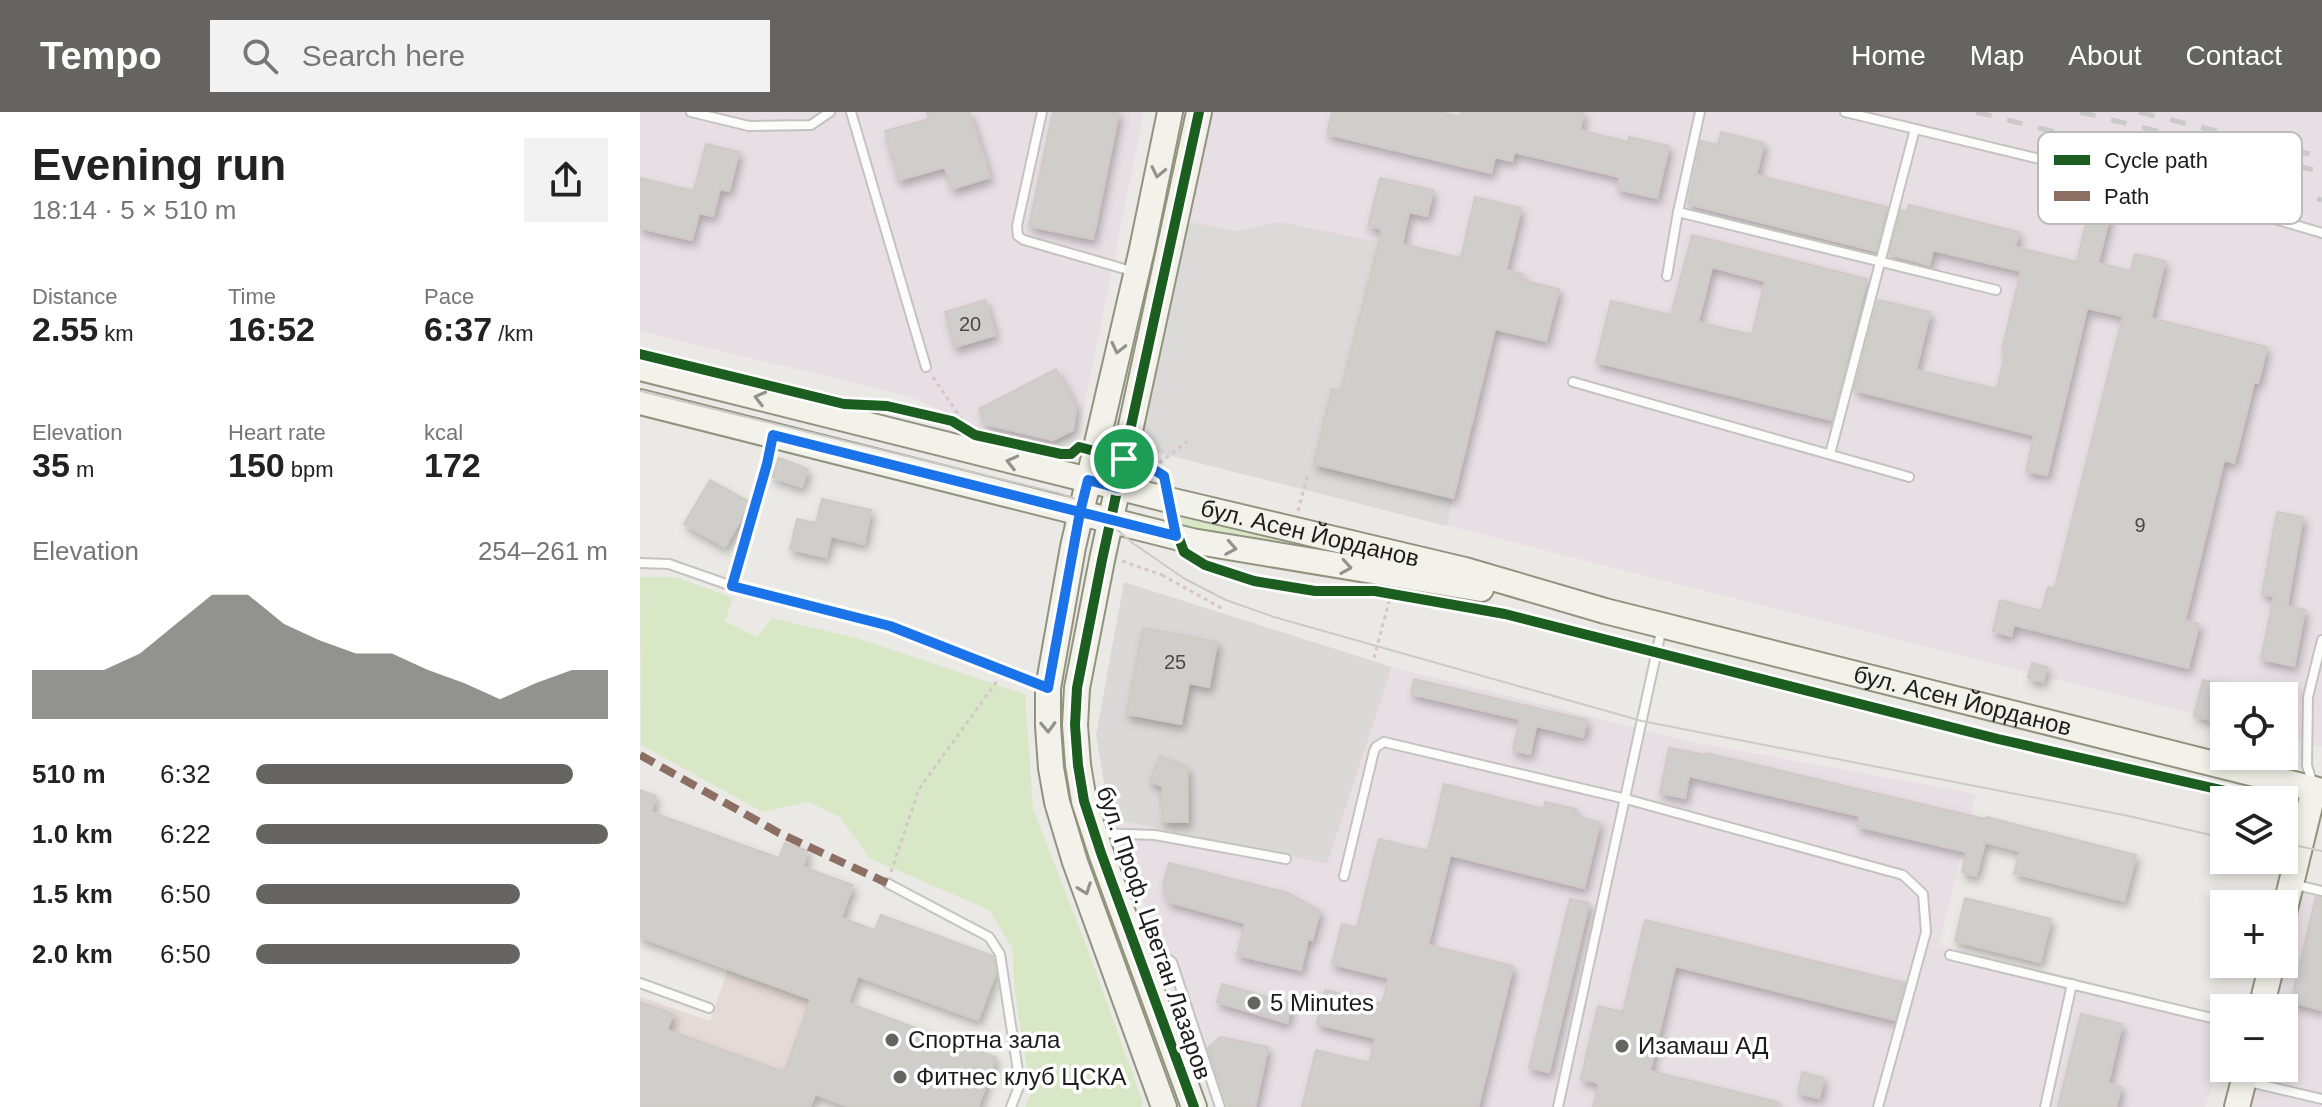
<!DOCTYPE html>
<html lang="en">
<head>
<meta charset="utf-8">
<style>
  body { margin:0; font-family:Helvetica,sans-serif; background:#f2f2f2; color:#222; height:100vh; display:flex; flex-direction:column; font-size:30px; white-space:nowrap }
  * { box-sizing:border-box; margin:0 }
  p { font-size:26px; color:#767676 }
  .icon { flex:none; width:44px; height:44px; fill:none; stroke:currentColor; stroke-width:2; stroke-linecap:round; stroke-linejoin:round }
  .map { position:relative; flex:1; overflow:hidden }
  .details { display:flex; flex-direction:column; background:#fff; width:640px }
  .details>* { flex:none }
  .buttons { position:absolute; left:1570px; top:570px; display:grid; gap:16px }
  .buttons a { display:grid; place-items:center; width:88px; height:88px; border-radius:0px; background:#fff; box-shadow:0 4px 12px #0003; font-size:40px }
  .pin { position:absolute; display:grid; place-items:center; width:68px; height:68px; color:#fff; margin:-34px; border:4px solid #fff; border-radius:50%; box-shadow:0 2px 8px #0007 }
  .round { display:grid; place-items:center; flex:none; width:84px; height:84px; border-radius:0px; background:#f2f2f2 }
  .head { display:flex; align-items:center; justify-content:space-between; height:136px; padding:0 32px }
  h1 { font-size:44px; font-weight:700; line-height:60px }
  .metrics { display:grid; grid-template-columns:repeat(3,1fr); gap:12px; height:136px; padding:8px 32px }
  .metrics div { display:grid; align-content:center }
  .metrics b { font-size:34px; font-weight:700 }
  .metrics small { font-size:22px; font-weight:400 }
  .metrics p { font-size:22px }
  .chart { height:224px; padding:16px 32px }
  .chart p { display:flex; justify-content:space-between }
  .chart svg { width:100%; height:144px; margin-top:8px; fill:#656463; opacity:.7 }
  ul { padding:0 32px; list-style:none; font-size:26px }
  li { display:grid; grid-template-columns:128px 96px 1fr; align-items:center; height:60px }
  li i { height:20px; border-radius:10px; background:#656463 }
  header { display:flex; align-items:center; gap:48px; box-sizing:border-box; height:112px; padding:0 40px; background:#656463; color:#fff }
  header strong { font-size:38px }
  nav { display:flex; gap:44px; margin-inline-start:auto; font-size:28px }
  .search { width:560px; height:72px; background:#f2f2f2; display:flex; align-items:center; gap:20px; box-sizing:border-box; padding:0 28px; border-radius:0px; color:#767676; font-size:30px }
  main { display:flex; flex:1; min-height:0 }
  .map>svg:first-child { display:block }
  .residential { fill:#dad9d7 }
  .industrial { fill:#e8dfe4 }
  .military { fill:#e5dad5 }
  .grass { fill:#d8e7c6 }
  .parking { fill:#dbdad9 }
  .building { fill:#d0cecb; stroke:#cecbc7; stroke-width:2; fill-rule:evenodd; filter:url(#shadow) }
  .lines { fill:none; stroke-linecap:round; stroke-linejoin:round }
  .lane-casing { stroke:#c4c3c1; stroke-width:12 }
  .secondary-casing { stroke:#92937f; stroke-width:28 }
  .path { stroke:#d4c8c6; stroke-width:3; stroke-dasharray:4 4; stroke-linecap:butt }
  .lane { stroke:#fcfcfb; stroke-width:8 }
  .secondary { stroke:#f2f2ea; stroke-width:24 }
  .tram { stroke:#cacac9; stroke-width:2 }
  .rail { stroke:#cacac9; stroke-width:5; stroke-dasharray:16 16; stroke-linecap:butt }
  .quiet { stroke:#8d6e63; stroke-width:8; stroke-dasharray:16 8; stroke-linecap:butt }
  .cycleway-casing { stroke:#fff; stroke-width:15 }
  .cycleway { stroke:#1b5e20; stroke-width:10 }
  .oneway { stroke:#92928e }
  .route-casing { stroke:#fff; stroke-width:16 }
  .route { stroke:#1a73e8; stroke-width:10 }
  .poi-dot { fill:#656463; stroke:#fff; stroke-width:3 }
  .labels { text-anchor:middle; stroke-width:7; stroke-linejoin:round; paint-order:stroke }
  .number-label { font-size:20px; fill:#4a4948 }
  .street-label { font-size:24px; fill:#1d1d1d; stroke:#fff }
  .poi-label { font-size:24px; fill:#1d1d1d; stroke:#fff; text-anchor:start }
  .key { fill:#fff; stroke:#bbb; stroke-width:2 }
  .key-label { font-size:22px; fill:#1d1d1d }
</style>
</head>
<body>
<header>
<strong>Tempo</strong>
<div class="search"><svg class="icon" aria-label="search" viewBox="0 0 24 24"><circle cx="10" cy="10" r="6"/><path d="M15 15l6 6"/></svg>Search here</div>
<nav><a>Home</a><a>Map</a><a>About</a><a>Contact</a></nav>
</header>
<main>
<section class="details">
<div class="head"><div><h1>Evening run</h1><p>18:14 · 5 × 510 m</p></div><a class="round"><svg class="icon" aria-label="share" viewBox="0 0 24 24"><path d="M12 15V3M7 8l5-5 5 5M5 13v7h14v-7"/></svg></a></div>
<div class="metrics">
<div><p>Distance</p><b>2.55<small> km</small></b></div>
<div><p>Time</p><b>16:52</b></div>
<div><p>Pace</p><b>6:37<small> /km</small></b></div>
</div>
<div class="metrics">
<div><p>Elevation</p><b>35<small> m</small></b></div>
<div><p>Heart rate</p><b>150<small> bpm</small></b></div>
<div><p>kcal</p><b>172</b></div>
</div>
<div class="chart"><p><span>Elevation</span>254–261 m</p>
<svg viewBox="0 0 160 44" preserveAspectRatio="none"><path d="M0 44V29L10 29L20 29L30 24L40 15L50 6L60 6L70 15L80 20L90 24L100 24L110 29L120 33L130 38L140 33L150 29L160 29V44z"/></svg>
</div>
<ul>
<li><b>510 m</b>6:32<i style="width:90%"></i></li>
<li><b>1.0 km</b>6:22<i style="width:100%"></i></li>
<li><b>1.5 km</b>6:50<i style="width:75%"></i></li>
<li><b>2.0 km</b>6:50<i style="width:75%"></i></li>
</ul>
</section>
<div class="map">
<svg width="1682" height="995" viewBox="0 0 1682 995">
  <defs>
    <filter id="shadow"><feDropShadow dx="3" dy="5.5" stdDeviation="4" flood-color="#0004"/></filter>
  </defs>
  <rect width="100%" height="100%" fill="#ebe9e5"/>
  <path class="residential" d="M484,470L752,555L688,752L470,707L456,623Z"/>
  <g class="industrial">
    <path d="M0,0H504L439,320L415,333L337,315L271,285L0,219Z"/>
    <path d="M572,0H1682V635L1644,626V584H1584V610L500,336Z"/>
    <path d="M752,555L1047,629L1336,682L1299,833L1584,903V938L1565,995H588L470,707L687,752Z"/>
    <path d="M1651,771L1682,779V995H1596L1606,956H1644V896H1621L1631,852H1644V801Z"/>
  </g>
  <path class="military" d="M88,857L171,887L129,995H0V885L70,909Z"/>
  <g class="grass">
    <path d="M539,405C625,425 711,439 797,460L543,416Z"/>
    <path d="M0,465H36L93,486L85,509L117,525L132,506L216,526L385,582L393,697L449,841L503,991L501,995H385L391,981L375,881L372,835L349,798L229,746L200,705L168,690L123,700L1,633Z"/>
  </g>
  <path class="parking" d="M549,110L599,119L639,110L739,130L701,279L692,278L674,352L813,386L807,414L500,336Z"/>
  <g class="building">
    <path d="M287,0H329L350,65L312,77L305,55L259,68L245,19L289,7Z"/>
    <path d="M413,0H479L453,127L389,114Z"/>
    <path d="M692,0H799L820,5L821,0H944L940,18L988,30L989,25L1029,34L1017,86L977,77L980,65L874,40L872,49L855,45L851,61L687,22Z"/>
    <path d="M1081,20L1124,31L1116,63L1247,95L1236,139L1048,92L1061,29L1078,33Z"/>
    <path d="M66,32L99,40L89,79L80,77L73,104L59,101L52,128L0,116V66L54,79Z"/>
    <path d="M740,66L793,78L787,104L769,100L762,132L821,146L835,85L881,96L866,158L883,162L881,168L919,177L906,229L855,217L813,386L674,352L692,277L701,279L739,130L742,117L728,114Z"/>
    <path d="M1451,90L1472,95L1458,151L1491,159L1495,142L1525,149L1511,206L1627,235L1618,271L1614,270L1594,351L1584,348L1545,508L1559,512L1548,556L1374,513L1371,524L1353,519L1360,488L1402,499L1408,475L1415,476L1483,204L1447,196L1407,363L1386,359L1394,323L1214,278L1238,188L1290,200L1276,258L1357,277L1366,239L1362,238L1381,159L1293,138L1289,153L1249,142L1261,98L1267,100L1269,93L1379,120L1375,135L1437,150Z"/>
    <path d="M1052,123L1227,167L1192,308L956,250L971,189L1031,203ZM1072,155L1125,169L1112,223L1058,210Z"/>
    <path d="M345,188L355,223L315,235L305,200Z"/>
    <path d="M416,257L436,295L433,318L413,328L345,312L339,297Z"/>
    <path d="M139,346L168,357L162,375L132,365Z"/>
    <path d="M70,368L109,390L106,398L85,435L44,412Z"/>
    <path d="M182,387L231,398L224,432L191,424L186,445L150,437L157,407L176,411Z"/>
    <path d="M1637,400L1663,405L1647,494L1665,498L1654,554L1621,547L1634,484L1622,482Z"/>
    <path d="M503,516L577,530L569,575L549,571L541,612L487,602Z"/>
    <path d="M1392,551L1407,555L1403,570L1388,566Z"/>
    <path d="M774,567L947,608L943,625L896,614L890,642L873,638L880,607L771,582Z"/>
    <path d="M1563,568L1580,572L1571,608L1554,604Z"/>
    <path d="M1029,636L1066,643V641L1345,707L1346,705L1496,743L1484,789L1374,761L1380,739L1345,730L1336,764L1322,760L1327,740L1217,714L1220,704L1049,664L1045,686L1020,681Z"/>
    <path d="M520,644L547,656L548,710H523L522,674L510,669Z"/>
    <path d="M804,672L904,697L905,690L936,697L934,704L960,710L944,776L810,743L788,833L873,854L838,995H662L676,938L729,951L735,926L677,912L685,878L742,892L749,866L692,852L702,812L717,816L739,727L788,739Z"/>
    <path d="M0,678L16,684L11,700L139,746L145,731L168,739L163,755L213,773L201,806L235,818L241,803L353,844L356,860L338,908L218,864L208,891L356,945L338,995H210L175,982L170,995H0V890L33,902L27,918L144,960L171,887L0,825Z"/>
    <path d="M529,751L648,781L680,799L672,828L668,827L661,858L597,843L605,811L529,790L523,774Z"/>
    <path d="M1676,785L1682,786V898L1651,890Z"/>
    <path d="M1325,786L1411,807L1400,850L1315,829Z"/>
    <path d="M930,787L949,791L909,960L889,956Z"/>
    <path d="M1005,808L1265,871L1255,908L1035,854L1010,959L1138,990L1137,995H953L959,971L941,967L958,894L983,900Z"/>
    <path d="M582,872L651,892L647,911L577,890Z"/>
    <path d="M1441,902L1482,912L1468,971L1481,975L1476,995H1418Z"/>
    <path d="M580,925L628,935L615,995H589L568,936Z"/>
    <path d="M1162,960L1184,966L1179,986L1158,981Z"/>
  </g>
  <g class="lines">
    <defs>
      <g id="lane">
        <path d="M51,0L109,14L171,13L190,0"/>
        <path d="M211,0L286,255"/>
        <path d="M402,0L377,114L378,124L384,128L495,160"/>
        <path d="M1205,0L1574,89L1682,121"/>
        <path d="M1038,100L1356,178"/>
        <path d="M1027,164L1038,100L1060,0"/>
        <path d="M933,270L1269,365"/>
        <path d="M1190,342L1275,17"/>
        <path d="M0,451L29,452L92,474L250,514L407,576"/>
        <path d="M92,474L127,352L132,328"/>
        <path d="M1673,672L1667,654L1668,585L1682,528"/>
        <path d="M457,721L515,723L646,747"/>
        <path d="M704,764L734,639L736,635L744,630L986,687L1263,763L1283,782L1286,820L1238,995"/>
        <path d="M247,771L349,825L360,842L380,972L371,995"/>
        <path d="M1652,772L1682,779"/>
        <path d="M501,828L532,850L580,995"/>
        <path d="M1310,843L1584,909"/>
        <path d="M0,871L69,896"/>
        <path d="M1605,969L1682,987"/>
        <path d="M918,995L1022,515"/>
        <path d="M1405,995L1432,872"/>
      </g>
      <g id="secondary">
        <path id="s1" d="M0,256L529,388L825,458L965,499L1682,679"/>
        <path d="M0,290L552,429L841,477"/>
        <path d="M1644,801L1674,677"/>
        <path d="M1621,896L1632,852"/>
        <path d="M524,995L435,750L417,690L411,656L408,614V576L433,435L502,137L530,0"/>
        <path d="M554,995L461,741L444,689L438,653L435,613L437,576L462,448L559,0"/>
        <path d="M1597,995L1607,956"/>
      </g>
    </defs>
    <use href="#lane" class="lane-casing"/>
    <use href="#secondary" class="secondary-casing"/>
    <g class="path">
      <path d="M293,265L327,315"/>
      <path d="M513,356L548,329"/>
      <path d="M658,399L668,361"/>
      <path d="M482,449L522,463L526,460"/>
      <path d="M522,463L585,498"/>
      <path d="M594,470L596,464"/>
      <path d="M734,546L751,482"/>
      <path d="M251,760L279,677L357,569"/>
    </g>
    <use href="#lane" class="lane"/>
    <use href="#secondary" class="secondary"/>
    <g class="tram">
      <path d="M0,279L418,381L433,386L456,400L494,432L545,467L586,488L634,505L1002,609L1484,703L1584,726"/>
      <path d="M1644,731L1682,739"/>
    </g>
    <g class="rail">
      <path d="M1336,0L1682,88"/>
      <path d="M1440,0L1682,60"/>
      <path d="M1499,0L1682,45"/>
    </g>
    <path class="quiet" d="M0,643L139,721L247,771"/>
    <defs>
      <g id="cycleway">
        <path d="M0,242L204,292L247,294L312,309L335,323L421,342H431L439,335L505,352L524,364L532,407L544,440L565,453L614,469L675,479H735L865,502L1358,627L1625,688"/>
        <path d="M554,995L461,741L444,689L438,653L435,613L437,576L462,448L559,0"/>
      </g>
    </defs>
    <use href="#cycleway" class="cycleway-casing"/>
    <use href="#cycleway" class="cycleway"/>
  </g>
  <defs><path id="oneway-chevron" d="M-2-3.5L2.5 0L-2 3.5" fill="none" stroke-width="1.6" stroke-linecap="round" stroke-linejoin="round" transform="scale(2)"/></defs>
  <g class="oneway">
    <use href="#oneway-chevron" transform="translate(518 60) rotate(102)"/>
    <use href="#oneway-chevron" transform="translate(478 236) rotate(103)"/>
    <use href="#oneway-chevron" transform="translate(120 286) rotate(-166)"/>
    <use href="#oneway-chevron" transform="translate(372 350) rotate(-166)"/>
    <use href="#oneway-chevron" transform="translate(591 436) rotate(10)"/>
    <use href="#oneway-chevron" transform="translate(706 455) rotate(9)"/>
    <use href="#oneway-chevron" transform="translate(408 615) rotate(88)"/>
    <use href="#oneway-chevron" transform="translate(445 777) rotate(70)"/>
  </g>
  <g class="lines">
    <defs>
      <path id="route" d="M484,347L478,376L448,368L440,400L133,323L127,352L92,474L250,514L408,576L440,400L536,424L524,364L505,352L484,347"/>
    </defs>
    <use href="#route" class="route-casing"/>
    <use href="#route" class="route"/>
  </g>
  <g class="poi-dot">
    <circle cx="614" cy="891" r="8"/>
    <circle cx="252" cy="928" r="8"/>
    <circle cx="982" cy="934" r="8"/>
    <circle cx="260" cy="965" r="8"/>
  </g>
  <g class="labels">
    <g class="number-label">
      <text x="330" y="219">20</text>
      <text x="1500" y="420">9</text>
      <text x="535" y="557">25</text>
    </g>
    <g class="street-label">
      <text dy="8" stroke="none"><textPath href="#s1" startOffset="690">бул. Асен Йорданов</textPath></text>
      <text dy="8" stroke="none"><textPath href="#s1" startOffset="1364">бул. Асен Йорданов</textPath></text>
      <text transform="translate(514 821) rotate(71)" y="8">бул. Проф. Цветан Лазаров</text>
    </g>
    <g class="poi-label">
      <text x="630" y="899">5 Minutes</text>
      <text x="268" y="936">Спортна зала</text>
      <text x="998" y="942">Изамаш АД</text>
      <text x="276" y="973">Фитнес клуб ЦСКА</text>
    </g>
  </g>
  <rect x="1398" y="20" width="264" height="92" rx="12" class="key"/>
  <rect x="1414" y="43" width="36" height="10" fill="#1b5e20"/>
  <rect x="1414" y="79" width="36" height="10" fill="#8d6e63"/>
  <g class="key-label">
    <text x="1464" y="56">Cycle path</text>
    <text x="1464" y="92">Path</text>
  </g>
</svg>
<div class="buttons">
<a><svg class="icon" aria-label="locate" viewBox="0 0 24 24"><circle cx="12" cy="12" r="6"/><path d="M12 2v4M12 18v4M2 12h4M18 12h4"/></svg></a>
<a><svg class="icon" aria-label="layers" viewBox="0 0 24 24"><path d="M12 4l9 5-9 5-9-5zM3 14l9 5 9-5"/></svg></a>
<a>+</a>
<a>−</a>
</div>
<div class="pin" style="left:484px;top:347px;background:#1e9e55"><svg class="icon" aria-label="arrive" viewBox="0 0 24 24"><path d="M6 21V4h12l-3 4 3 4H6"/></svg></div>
</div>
</main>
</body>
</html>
